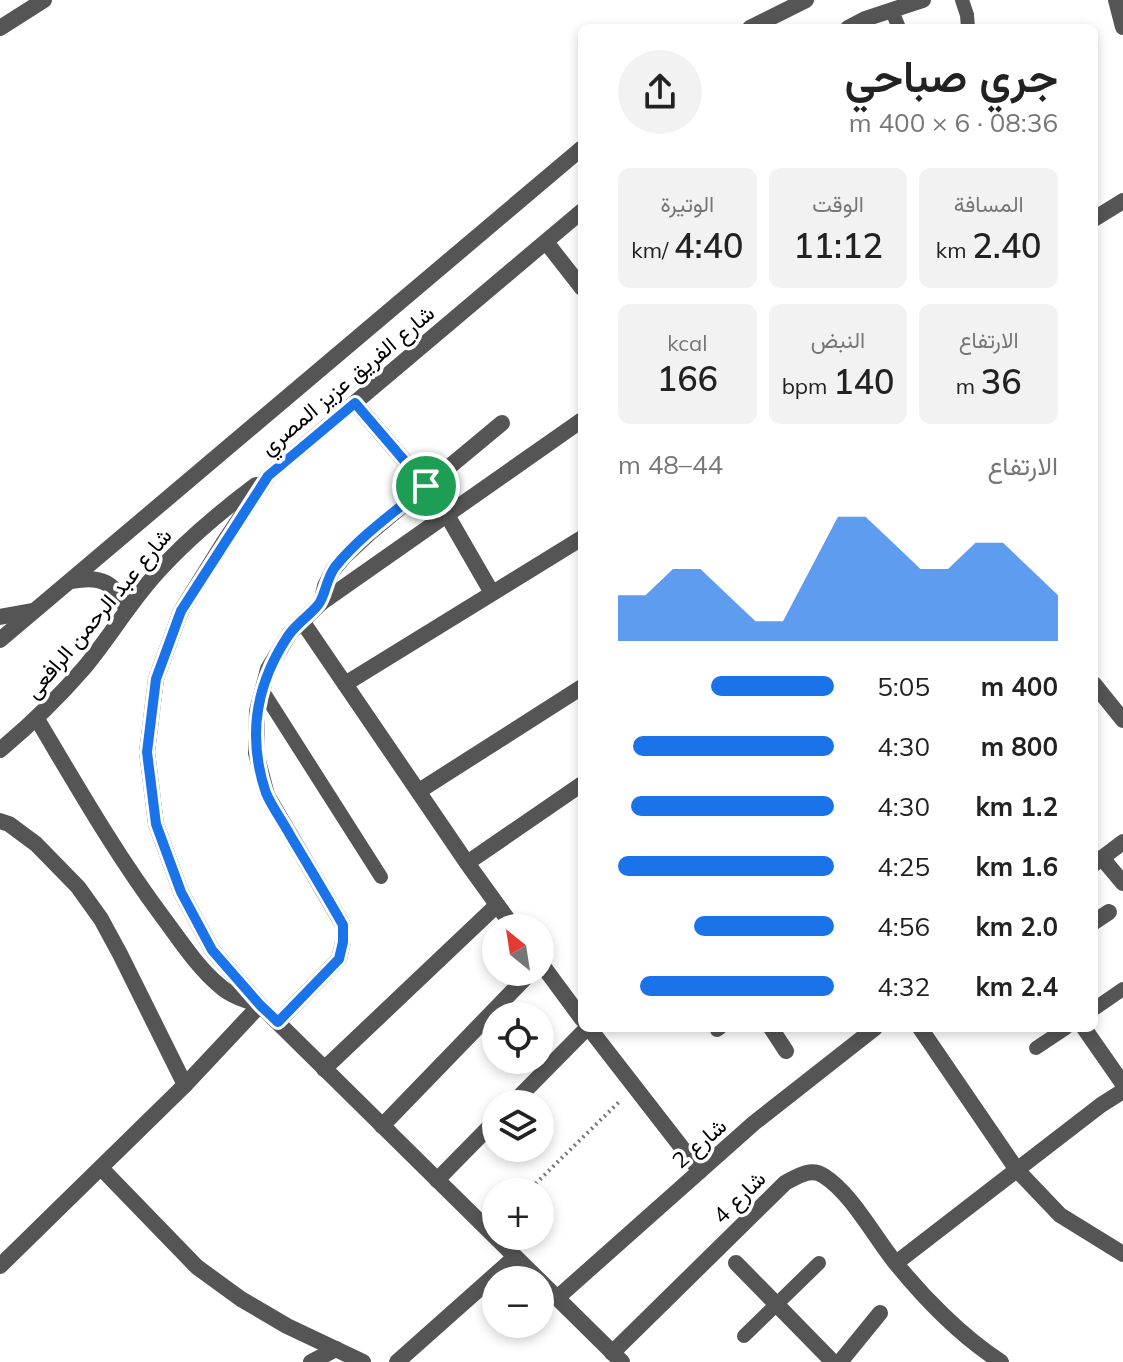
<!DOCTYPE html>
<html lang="ar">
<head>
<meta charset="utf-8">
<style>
  body { margin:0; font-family:Mulish,Vazirmatn,sans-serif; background:#f2f2f2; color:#222; direction:rtl; height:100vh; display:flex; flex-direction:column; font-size:30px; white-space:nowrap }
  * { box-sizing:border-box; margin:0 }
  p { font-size:26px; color:#767676 }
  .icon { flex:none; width:44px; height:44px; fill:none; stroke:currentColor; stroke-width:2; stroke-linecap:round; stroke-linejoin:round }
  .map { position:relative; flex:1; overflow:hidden; direction:ltr }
  .details { position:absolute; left:578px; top:24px; width:520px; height:1008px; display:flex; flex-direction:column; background:#fff; border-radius:12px; box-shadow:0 4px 12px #0003; direction:rtl }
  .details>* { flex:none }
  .needle { width:52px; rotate:330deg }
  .controls { position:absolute; left:482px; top:914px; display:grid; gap:16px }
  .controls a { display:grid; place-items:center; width:72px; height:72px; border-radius:50%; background:#fff; box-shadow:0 4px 12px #0003; font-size:40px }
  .pin { position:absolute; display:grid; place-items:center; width:68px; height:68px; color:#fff; margin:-34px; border:4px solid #fff; border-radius:50%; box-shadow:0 2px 8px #0007 }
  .round { display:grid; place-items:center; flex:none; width:84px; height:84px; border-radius:42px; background:#f2f2f2 }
  .overview { display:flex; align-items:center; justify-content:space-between; height:136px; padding:0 40px }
  h1 { font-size:44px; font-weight:600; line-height:60px }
  .figures { display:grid; grid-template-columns:repeat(3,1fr); gap:12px; height:136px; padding:8px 40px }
  .figures div { display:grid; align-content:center; border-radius:12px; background:#f2f2f2; text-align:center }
  .figures b { font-size:34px; font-weight:600 }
  .figures small { font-size:22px; font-weight:400 }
  .figures p { font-size:22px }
  .chart { height:224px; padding:16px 40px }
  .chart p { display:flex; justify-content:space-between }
  .chart svg { width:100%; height:144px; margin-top:8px; fill:#1a73e8; opacity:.7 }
  ul { padding:0 40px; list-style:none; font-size:26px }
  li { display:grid; grid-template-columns:128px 96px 1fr; align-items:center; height:60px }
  li i { height:20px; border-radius:10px; background:#1a73e8 }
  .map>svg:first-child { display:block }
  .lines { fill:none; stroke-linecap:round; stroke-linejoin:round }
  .path { stroke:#777; stroke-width:4; stroke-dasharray:2 4; stroke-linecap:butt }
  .service { stroke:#555; stroke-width:14 }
  .minor { stroke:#555; stroke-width:16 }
  .route-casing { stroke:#fff; stroke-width:16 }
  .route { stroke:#1a73e8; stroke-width:10 }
  .labels { text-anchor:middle; stroke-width:7; stroke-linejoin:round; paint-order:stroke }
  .street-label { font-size:22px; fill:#000; stroke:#fff }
</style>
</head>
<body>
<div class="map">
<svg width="1123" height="1362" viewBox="0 0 1123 1362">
  <rect width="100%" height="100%" fill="#fff"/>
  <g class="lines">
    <path class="path" d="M527,1192L621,1100"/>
    <g class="service">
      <path d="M962,0L967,15L968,28"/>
      <path d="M892,11L899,28"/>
      <path d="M262,690L381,877"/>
      <path d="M1094,1009L1123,989"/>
      <path d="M717,1030L720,1028"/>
      <path d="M1036,1048L1066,1028"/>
      <path d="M744,1336L819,1263"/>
    </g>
    <g class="minor">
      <path d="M1116,0L1123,27"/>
      <path d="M0,28L44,0"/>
      <path d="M750,28L806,0"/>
      <path d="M848,28L865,19L923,0"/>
      <path d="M1094,219L1123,201"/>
      <path d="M546,242L582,288"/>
      <path d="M355,403L426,486"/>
      <path d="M447,515L492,593"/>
      <path d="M72,581C102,575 115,583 127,610"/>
      <path d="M321,603L325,586L333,570L344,557L372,531L502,423"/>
      <path d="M0,617L32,611"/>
      <path d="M302,621L467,863L514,928"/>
      <path d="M0,640L582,148"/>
      <path d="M345,684L582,538"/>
      <path d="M1094,684L1123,720"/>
      <path d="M37,719C77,786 115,853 162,916C180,940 197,967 220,986C231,996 245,1000 259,1004"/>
      <path d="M0,750C30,725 58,698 84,668C109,638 129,604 155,575C185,541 220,512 256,485"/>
      <path d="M419,791L582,687"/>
      <path d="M0,821L9,824L36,844L78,887L101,919L120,954L185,1085"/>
      <path d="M1102,858L1123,883"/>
      <path d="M467,863L582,784"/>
      <path d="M1094,864L1123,842"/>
      <path d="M1094,922L1109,912"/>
      <path d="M540,962L582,1019"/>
      <path d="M278,1022L339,959L343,942V925L267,795L256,753L257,711L268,669L290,633L321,603L582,420"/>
      <path d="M589,1028L700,1171"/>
      <path d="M771,1028L786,1051"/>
      <path d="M920,1028L1017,1170L1060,1215L1123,1254"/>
      <path d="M1084,1028L1123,1084"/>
      <path d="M324,1069L497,905"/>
      <path d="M512,1104L587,1028"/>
      <path d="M382,1126L531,972"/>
      <path d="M101,1168L197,1267L241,1299L287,1326L363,1362"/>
      <path d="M437,1180L496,1120"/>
      <path d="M736,1263L833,1362"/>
      <path d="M896,1263L1101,1105L1123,1091"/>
      <path d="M0,1266L185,1085L260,1005"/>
      <path d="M539,1280L260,1005L212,950L181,892L156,824L147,752L156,679L181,611L224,542L268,476L582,211"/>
      <path d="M540,1281L622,1362"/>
      <path d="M557,1298L754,1123L875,1028"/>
      <path d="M612,1353L785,1183C798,1176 811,1167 824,1176C851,1193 874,1236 894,1261C923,1297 962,1337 1001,1362"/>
      <path d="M311,1362L336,1349"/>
      <path d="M397,1362L515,1257"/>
      <path d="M840,1362L880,1313"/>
    </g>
  </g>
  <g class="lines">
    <defs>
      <path id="route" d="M355,403L426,486C396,511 360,536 335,567C326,579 325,597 318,605C309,616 296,624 288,636C256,684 247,737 266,793C272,807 283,822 290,835C308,865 326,895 343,925V942L339,959L278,1022L260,1005L212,950L181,892L156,824L147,752L156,679L181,611L268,476Z"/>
    </defs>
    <use href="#route" class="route-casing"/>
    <use href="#route" class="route"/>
  </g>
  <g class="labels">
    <g class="street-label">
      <text transform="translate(347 380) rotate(-40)" y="8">شارع الفريق عزيز المصري</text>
      <text transform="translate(98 613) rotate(-50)" y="8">شارع عبد الرحمن الرافعى</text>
      <text transform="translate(699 1143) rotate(-41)" y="8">شارع 2</text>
      <text transform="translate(739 1197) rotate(-45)" y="8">شارع 4</text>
    </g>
  </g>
</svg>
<div class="controls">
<a><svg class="needle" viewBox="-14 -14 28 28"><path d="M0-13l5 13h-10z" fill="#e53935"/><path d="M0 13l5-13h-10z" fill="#767676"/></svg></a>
<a><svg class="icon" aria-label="locate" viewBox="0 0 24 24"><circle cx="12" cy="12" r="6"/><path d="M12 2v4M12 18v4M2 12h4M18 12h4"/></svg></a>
<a><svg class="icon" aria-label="layers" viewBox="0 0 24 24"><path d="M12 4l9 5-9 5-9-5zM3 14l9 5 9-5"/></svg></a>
<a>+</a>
<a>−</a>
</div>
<div class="pin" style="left:426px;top:486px;background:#1e9e55"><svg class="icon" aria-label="arrive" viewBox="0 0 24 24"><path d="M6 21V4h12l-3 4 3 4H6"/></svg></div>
<section class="details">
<div class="overview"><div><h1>جري صباحي</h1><p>08:36 · 6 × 400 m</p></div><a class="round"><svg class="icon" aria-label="share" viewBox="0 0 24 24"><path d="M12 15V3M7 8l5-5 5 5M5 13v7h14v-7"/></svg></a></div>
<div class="figures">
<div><p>المسافة</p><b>2.40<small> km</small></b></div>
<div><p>الوقت</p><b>11:12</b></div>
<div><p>الوتيرة</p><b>4:40<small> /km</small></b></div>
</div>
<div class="figures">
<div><p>الارتفاع</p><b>36<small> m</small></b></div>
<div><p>النبض</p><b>140<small> bpm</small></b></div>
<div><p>kcal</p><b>166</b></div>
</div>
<div class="chart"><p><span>الارتفاع</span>44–48 m</p>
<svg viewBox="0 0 160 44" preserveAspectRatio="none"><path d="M0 44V30L10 30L20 22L30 22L40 30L50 38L60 38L70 22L80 6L90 6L100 14L110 22L120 22L130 14L140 14L150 22L160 30V44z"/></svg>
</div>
<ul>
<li><b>400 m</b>5:05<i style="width:57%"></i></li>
<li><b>800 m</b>4:30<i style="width:93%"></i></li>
<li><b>1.2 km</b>4:30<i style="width:94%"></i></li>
<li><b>1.6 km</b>4:25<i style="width:100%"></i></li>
<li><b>2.0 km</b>4:56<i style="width:65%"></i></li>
<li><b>2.4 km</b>4:32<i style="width:90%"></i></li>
</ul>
</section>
</div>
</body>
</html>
